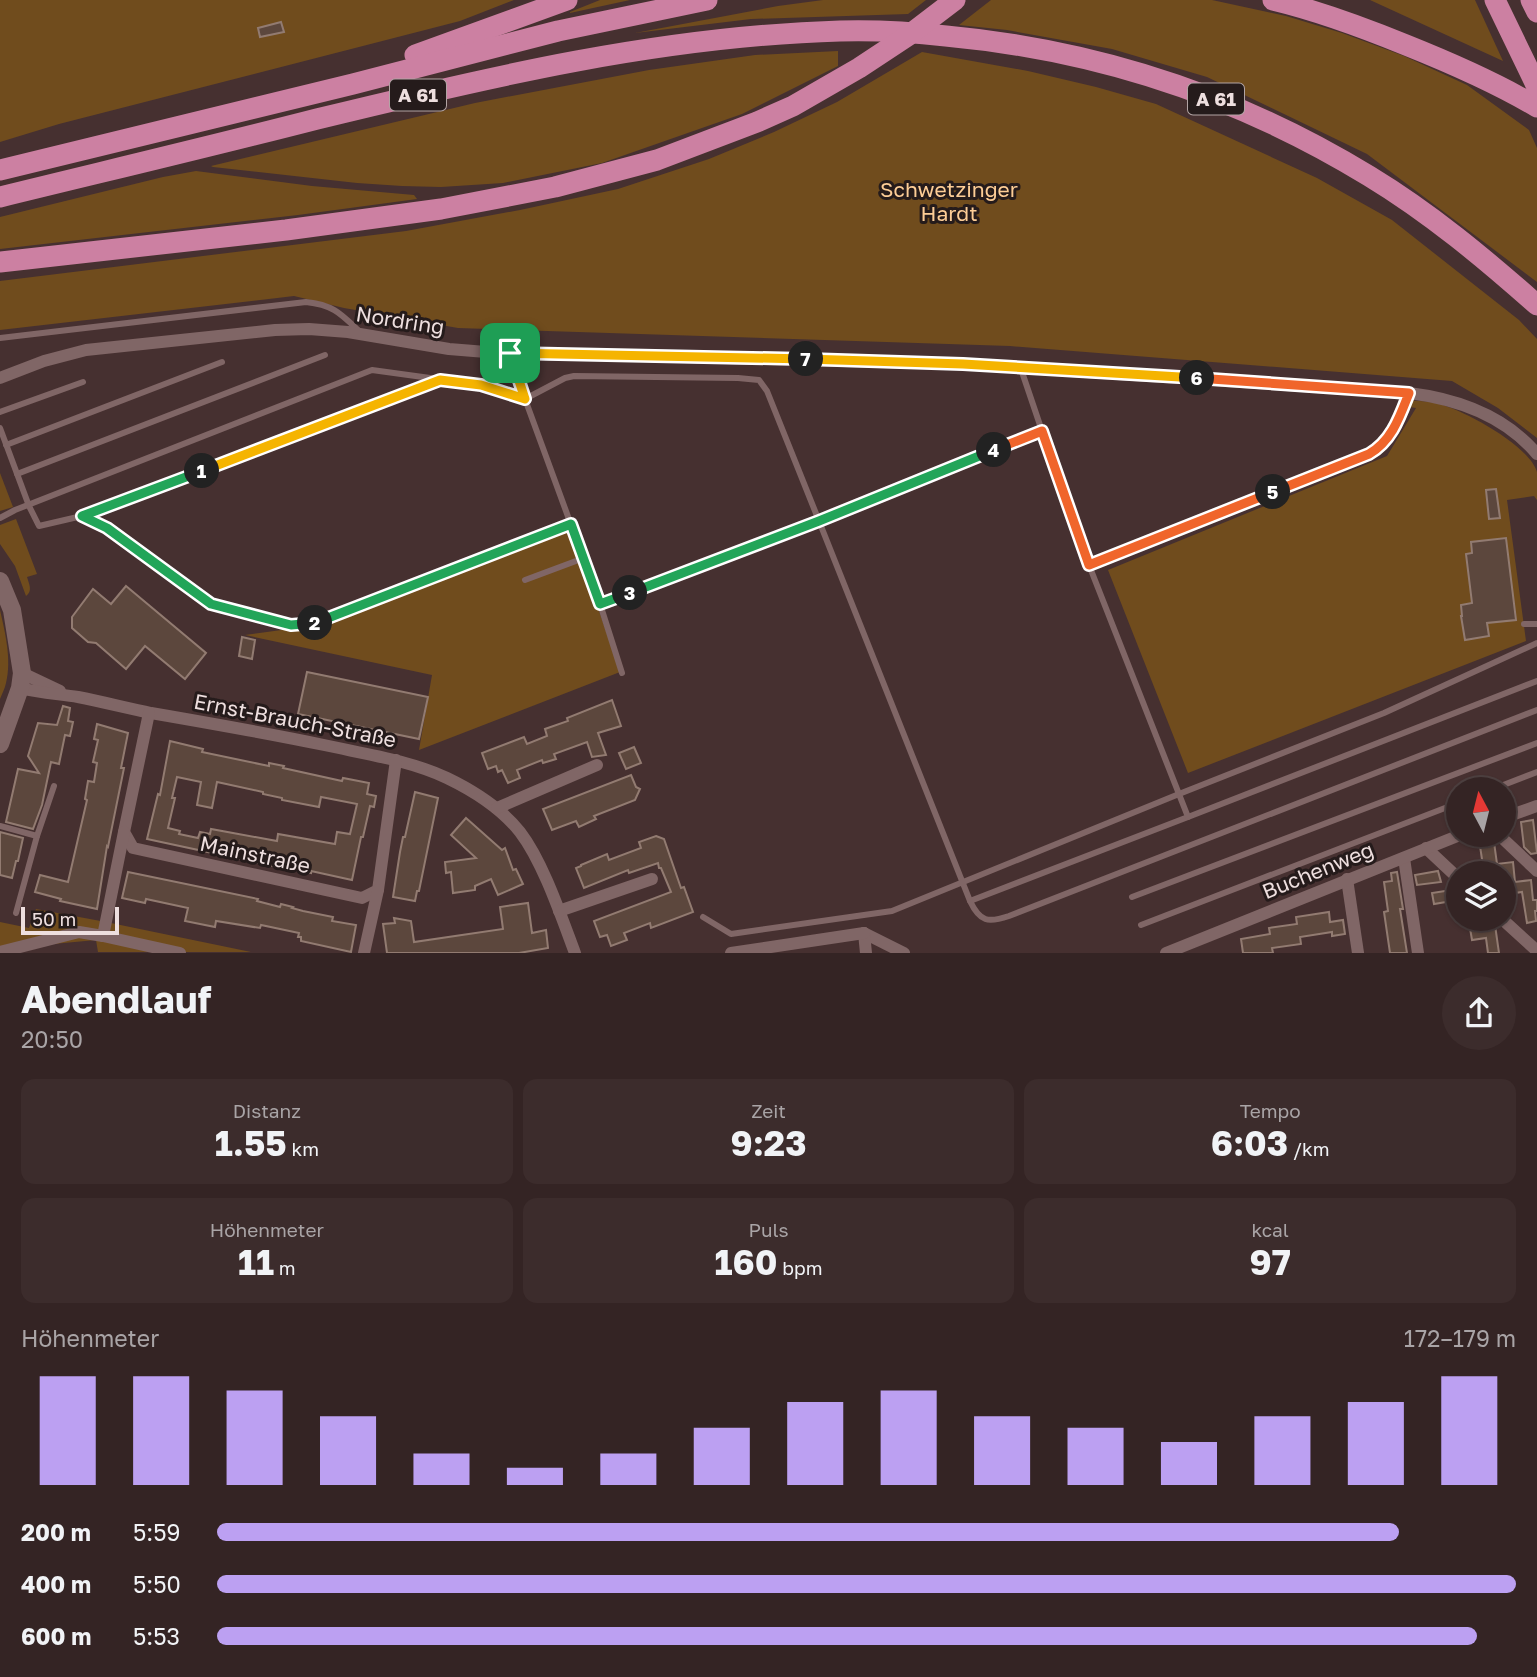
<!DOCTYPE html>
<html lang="de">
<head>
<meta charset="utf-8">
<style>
  body { margin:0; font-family:"Golos Text",sans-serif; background:#3c2c2c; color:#f1f3f6; height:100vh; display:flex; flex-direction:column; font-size:26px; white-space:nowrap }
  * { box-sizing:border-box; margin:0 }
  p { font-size:23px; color:#a9a4a6 }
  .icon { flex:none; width:38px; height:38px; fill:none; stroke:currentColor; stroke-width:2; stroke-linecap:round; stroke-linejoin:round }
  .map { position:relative; height:953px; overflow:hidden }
  .side { display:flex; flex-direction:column; background:#342424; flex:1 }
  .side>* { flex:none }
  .needle { width:46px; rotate:353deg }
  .controls { position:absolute; left:1446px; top:777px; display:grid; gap:14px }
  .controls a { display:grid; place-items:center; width:70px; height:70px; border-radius:50%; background:#342424; box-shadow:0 2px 5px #0004,0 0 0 2px #4e4141; font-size:35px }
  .scale { position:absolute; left:21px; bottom:18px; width:98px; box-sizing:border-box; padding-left:7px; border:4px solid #eedfdf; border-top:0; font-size:19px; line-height:24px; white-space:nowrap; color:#eedfdf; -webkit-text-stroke:5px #251b1b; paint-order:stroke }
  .pin { position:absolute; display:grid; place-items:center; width:60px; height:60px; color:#fff; margin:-30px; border-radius:14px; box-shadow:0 4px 10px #0006 }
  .km { position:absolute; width:35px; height:35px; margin:-18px; border-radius:50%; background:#222; color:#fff; font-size:19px; line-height:35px; text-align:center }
  .round { display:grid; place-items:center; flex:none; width:74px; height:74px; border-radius:37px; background:#3c2c2c }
  .headline { display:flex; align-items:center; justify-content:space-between; height:119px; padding:0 21px }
  h1 { font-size:38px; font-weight:700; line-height:52px }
  .figures { display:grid; grid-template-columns:repeat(3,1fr); gap:10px; height:119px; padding:7px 21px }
  .figures div { display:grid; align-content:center; border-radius:14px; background:#3c2c2c; text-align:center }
  .figures b { font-size:35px; font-weight:700 }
  .figures small { font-size:19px; font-weight:400 }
  .figures p { font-size:19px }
  .chart { height:196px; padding:14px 21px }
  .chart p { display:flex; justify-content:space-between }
  .chart svg { width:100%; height:126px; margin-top:7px; stroke:#bca0f2; stroke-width:6 }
  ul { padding:0 21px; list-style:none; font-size:23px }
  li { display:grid; grid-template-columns:112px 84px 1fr; align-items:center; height:52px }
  li i { height:18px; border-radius:9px; background:#bca0f2 }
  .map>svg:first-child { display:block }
  .green { fill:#704c1d }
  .building { fill:#5c473d; stroke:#927b71; stroke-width:2; fill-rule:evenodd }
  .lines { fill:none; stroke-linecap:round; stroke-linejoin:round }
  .lane { stroke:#806666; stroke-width:6 }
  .street { stroke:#806666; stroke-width:12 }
  .secondary { stroke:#806666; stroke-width:18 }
  .highway { stroke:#cc80a2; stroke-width:21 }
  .split-1-casing { stroke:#fff; stroke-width:14 }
  .split-2-casing { stroke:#fff; stroke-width:14 }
  .split-3-casing { stroke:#fff; stroke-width:14 }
  .split-4-casing { stroke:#fff; stroke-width:14 }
  .split-5-casing { stroke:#fff; stroke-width:14 }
  .split-6-casing { stroke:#fff; stroke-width:14 }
  .split-7-casing { stroke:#fff; stroke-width:14 }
  .split-8-casing { stroke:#fff; stroke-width:14 }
  .split-1 { stroke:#f5b400; stroke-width:9 }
  .split-2 { stroke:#22a559; stroke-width:9 }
  .split-3 { stroke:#22a559; stroke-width:9 }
  .split-4 { stroke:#22a559; stroke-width:9 }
  .split-5 { stroke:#f0652b; stroke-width:9 }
  .split-6 { stroke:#f0652b; stroke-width:9 }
  .split-7 { stroke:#f5b400; stroke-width:9 }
  .split-8 { stroke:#f5b400; stroke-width:9 }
  .labels { text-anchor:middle; stroke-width:6; stroke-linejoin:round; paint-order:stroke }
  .shield { fill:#251b1b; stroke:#b2a4a4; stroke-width:2 }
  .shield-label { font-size:19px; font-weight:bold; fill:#eedfdf }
  .park-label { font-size:21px; fill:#fdcd96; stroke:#251b1b }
  .street-label { font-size:21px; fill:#eedfdf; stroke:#251b1b }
</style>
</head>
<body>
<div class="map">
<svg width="1537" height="953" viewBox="0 0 1537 953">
  <rect width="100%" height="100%" fill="#463030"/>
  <g class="green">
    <path d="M0,0H514L460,21L59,124L0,142Z"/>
    <path d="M600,0H630L570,13V12Z"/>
    <path d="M823,0H926L908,14L751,19L635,33L778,6Z"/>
    <path d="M991,0H1212L1286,16L1342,33L1404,56L1467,85L1529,130L1537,148V282L1367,154L1207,77L1112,49L1007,30L959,25Z"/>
    <path d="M1370,0H1475L1503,61Z"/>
    <path d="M838,51V66L742,114L602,163L503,183L441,187L402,186L357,183L213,167L211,166L475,103L649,70L755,55Z"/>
    <path d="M922,52L1028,71L1096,87L1156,104L1317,178L1392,220L1519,320L1537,339V438L1498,408L1452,381L1010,346L458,328L344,308L294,296L0,330V281L406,231L520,210L618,189L709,159L774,132L837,102Z"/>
    <path d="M196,171L312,186L414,195L417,199L298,215L0,249V217L163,177Z"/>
    <path d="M1406,400C1417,401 1429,401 1439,404C1464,410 1530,446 1537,472C1537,480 1537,491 1537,500L1534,496L1507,500L1526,641L1188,773L1108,570L1387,456L1416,408L1403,406Z"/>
    <path d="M0,473L13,507L0,511Z"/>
    <path d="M16,519L37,574L27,577C29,584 33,591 26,596L15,566L0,544V525Z"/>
    <path d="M570,526L620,672L419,750L432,675L245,635L318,625Z"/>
    <path d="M0,610C5,632 12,660 6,683C5,688 2,694 0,699Z"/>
    <path d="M36,909L106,922L251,952H98L96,940L21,947L0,952V922L29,928Z"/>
  </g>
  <g class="building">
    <path d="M281,22L284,32L260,37L258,28Z"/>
    <path d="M1496,489L1500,518L1489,519L1486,490Z"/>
    <path d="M1506,538L1516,620L1487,623L1489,636L1465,640L1461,616H1462L1461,605L1472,603L1466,554L1472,553L1471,542Z"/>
    <path d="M126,586L206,653L185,679L145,646L126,669L96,643L88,642L72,628V617L93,589L111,604Z"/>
    <path d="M242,637L255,640L252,659L239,656Z"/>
    <path d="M307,672L428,697L419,739L298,714Z"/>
    <path d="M612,700L621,726L598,733L606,755L592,757L587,742L554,754L556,759L543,763L542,760L517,770L520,778L508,783L502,770L498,772L496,766L488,769L482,753L524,737L527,744L547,736L545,729L568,721L567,718Z"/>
    <path d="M63,706L70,708L68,721L73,722L70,736L65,735L59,764L51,762L42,805L33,829L6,822L18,769L39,773L28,756L38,723L57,725Z"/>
    <path d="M97,724L128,733L121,768H124L108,847L107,846L97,909L60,901L61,899L35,892L40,875L68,882L87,800L85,799L88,781L94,782L97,763L93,762L98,740L94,739Z"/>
    <path d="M170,741L203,749L202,752L269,766V763L284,766L283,768L342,781L343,778L369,783L367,794L376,796L374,807L370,806L363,837H361L352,880L311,871V873L273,866L147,839L158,794L160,795ZM177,777L201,782L197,805L212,808L217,782L263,792V794L282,798V800L319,807L321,797L357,804L350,834L337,832L335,844L278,834L277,841L211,829L210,834L200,832L198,838L179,834L180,831L168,828L175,798H172Z"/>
    <path d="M634,747L641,763L626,769L619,753Z"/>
    <path d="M631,775L636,787L640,789L635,800L594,816L596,819L579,827L576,821L552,830L543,809Z"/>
    <path d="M415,792L438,798L419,891H417L415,901L393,897L400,852L403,837H405Z"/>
    <path d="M466,818L502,850L505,848L513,870L516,869L523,884L498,895L491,879L475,886V890L453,893L451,872L446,873L445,862L476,858L451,835Z"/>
    <path d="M1533,820L1537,853L1531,854L1524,847L1521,822Z"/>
    <path d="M0,832L23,838L18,861H16L12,878L0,875Z"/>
    <path d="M1482,835H1490L1494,842L1497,864L1513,862L1515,882L1531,880L1533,900H1537V911H1535L1536,921L1527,923L1522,892L1508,894L1506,883H1503V873H1478L1477,867L1483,866L1480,846L1485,845Z"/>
    <path d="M656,836L664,839L681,888L684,887L693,912L651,928L650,923L624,933L627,940L611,946L607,935L600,937L594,921L671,892L661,868H659L658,863L629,873L628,870L584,888L576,868L581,866V865L607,854L609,860L641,848L639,842Z"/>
    <path d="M1438,871L1441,882L1417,885L1415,875Z"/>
    <path d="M128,872L258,899L257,901L280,907L281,904L293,907L292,908L303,911L333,917L332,921L356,925L351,952L301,941V937H298L299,933L261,925L260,928L216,921L215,927L185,921L188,908L146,899L145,903L122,898Z"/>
    <path d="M1397,872L1403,909H1400L1407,953H1390L1384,912L1388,911L1384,882L1392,881L1391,873Z"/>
    <path d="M1458,889V900L1434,904L1432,893Z"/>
    <path d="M528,903L532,933L546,930L548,948L519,953H387L383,924L395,923L394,918L411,921L414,942L503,929L500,907Z"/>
    <path d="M1329,912L1330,922L1343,920L1345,934L1332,936V932L1300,937L1301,944L1272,948L1273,953H1243L1241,939L1270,934L1269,928L1297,924L1296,917Z"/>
    <path d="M1495,925L1499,953H1488L1486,938L1472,940L1470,928Z"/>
  </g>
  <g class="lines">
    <g class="lane">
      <path d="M0,338L306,302C334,305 341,314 360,332"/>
      <path d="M1021,369L1042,431L1089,565L1188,817L970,901L819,521L1042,431"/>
      <path d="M0,412L83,382"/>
      <path d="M0,428L29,506L39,526L82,516L438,380"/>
      <path d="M6,445L222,362"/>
      <path d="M17,474L325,355"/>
      <path d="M82,516L107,528L211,604L291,625L316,623L571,524"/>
      <path d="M0,518L15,510L372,370L481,385L525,399L600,604L819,521L767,391L759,380L738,378L574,376L565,378L525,399L510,353"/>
      <path d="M1089,565L1369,454C1391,441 1400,417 1409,393"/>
      <path d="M525,580L584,558"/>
      <path d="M600,604L622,673"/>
      <path d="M1524,624H1537"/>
      <path d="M1493,789L1537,772"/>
      <path d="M1188,817L1537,681"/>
      <path d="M0,826L37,836L16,913"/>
      <path d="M37,836L54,786"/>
      <path d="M1132,897L1537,743"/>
      <path d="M970,901C980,922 988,923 1009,916L1537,710"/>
      <path d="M703,917L731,934L892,911L1179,794L1384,713L1537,643"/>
      <path d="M1141,925L1458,803"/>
    </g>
    <g class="street">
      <path d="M0,378L44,361L86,350L275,330L309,329L348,332L449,349L486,352L963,364L1409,393C1458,399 1504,415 1537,454"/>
      <path d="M22,673L60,691"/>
      <path d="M20,688C39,693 59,694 78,697C103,702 127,708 151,713C209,723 267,733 324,745C365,754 409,760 447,778C474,791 501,808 520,832C543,862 561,916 575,953"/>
      <path d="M149,713L124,832L133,848L362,898L378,890L396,760"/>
      <path d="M497,808L597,765"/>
      <path d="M1503,818L1537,806"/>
      <path d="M1499,835L1537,871"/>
      <path d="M1426,848L1458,878"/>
      <path d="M1404,858L1418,953"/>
      <path d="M1347,879L1358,953"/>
      <path d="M559,911L652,879"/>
      <path d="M1502,919L1537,951"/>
      <path d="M864,933L904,953"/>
      <path d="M864,933L866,953"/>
      <path d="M103,936L180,953"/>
      <path d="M0,952L79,932L103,936L124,832"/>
      <path d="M364,953L378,890"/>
      <path d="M731,953L864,933"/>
      <path d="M1166,953L1460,835"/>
    </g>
    <path class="secondary" d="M0,581L12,610L22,673L20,688L0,744"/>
    <g class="highway">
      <path d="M1273,0C1319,11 1362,27 1406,45C1451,63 1495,82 1537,107"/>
      <path d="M1495,0L1537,87"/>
      <path d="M1531,0L1537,12"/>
      <path d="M415,55L567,0"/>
      <path d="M0,170L353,84L558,31L707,0"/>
      <path d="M0,197C106,171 212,146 317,119C489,77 662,36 840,31C875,30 911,32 946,36C1097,50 1240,97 1369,176C1430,213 1484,258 1537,305"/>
      <path d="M0,262L286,230L441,209L555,187L657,160L757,122L793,106L859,68L909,35L955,0"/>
    </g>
  </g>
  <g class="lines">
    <defs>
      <path id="split-1" d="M202,471L440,380L481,385L525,399L510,353"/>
      <path id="split-2" d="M202,471L82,516L107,528L211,604L291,625L315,623"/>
      <path id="split-3" d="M315,623L571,524L600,604L630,593"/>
      <path id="split-4" d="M630,593L819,521L994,450"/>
      <path id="split-5" d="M994,450L1042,431L1089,565L1273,492"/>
      <path id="split-6" d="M1197,378L1409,393C1400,416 1392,441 1369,454L1273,492"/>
      <path id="split-7" d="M806,359L963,364L1197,378"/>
      <path id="split-8" d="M510,353L806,359"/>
    </defs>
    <use href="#split-1" class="split-1-casing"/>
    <use href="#split-2" class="split-2-casing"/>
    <use href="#split-3" class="split-3-casing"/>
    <use href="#split-4" class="split-4-casing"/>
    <use href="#split-5" class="split-5-casing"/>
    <use href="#split-6" class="split-6-casing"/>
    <use href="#split-7" class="split-7-casing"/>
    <use href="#split-8" class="split-8-casing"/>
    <use href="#split-1" class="split-1"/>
    <use href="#split-2" class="split-2"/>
    <use href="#split-3" class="split-3"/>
    <use href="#split-4" class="split-4"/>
    <use href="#split-5" class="split-5"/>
    <use href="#split-6" class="split-6"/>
    <use href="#split-7" class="split-7"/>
    <use href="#split-8" class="split-8"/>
  </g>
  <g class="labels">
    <g class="shield">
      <rect x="390" y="79.5" width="56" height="31" rx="5"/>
      <rect x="1188" y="83.5" width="56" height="31" rx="5"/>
    </g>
    <g class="shield-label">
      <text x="418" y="102">A 61</text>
      <text x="1216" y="106">A 61</text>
    </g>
    <g class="park-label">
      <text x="949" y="197">Schwetzinger<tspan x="949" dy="24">Hardt</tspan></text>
    </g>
    <g class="street-label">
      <text transform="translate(400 321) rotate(9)" y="7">Nordring</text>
      <text transform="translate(295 721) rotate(11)" y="7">Ernst-Brauch-Straße</text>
      <text transform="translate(255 855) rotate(12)" y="7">Mainstraße</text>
      <text transform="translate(1318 871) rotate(-22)" y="7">Buchenweg</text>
    </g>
  </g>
</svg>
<div class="controls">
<a><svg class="needle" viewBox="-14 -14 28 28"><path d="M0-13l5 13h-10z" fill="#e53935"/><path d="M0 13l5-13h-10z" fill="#a9a4a6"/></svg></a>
<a><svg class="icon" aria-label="layers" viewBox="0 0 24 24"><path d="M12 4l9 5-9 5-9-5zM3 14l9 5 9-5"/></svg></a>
</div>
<div class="scale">50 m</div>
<div class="pin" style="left:510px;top:353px;background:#1e9e55"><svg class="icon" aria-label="arrive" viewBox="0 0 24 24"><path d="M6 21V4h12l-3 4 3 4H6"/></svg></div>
<b class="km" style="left:202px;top:471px">1</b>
<b class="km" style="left:315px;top:623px">2</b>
<b class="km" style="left:630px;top:593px">3</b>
<b class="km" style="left:994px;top:450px">4</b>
<b class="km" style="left:1273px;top:492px">5</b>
<b class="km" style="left:1197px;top:378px">6</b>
<b class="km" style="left:806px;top:359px">7</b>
</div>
<section class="side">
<div class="headline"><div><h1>Abendlauf</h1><p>20:50</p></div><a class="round"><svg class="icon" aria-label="share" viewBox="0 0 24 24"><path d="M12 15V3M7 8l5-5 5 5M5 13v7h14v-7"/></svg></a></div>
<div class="figures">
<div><p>Distanz</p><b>1.55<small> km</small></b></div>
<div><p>Zeit</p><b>9:23</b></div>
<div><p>Tempo</p><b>6:03<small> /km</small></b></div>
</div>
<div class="figures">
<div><p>Höhenmeter</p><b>11<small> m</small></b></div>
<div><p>Puls</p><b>160<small> bpm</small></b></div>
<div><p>kcal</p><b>97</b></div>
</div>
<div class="chart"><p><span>Höhenmeter</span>172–179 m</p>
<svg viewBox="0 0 160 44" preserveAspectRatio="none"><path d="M5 44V6M15 44V6M25 44V11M35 44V20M45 44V33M55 44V38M65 44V33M75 44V24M85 44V15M95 44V11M105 44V20M115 44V24M125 44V29M135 44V20M145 44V15M155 44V6"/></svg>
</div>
<ul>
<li><b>200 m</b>5:59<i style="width:91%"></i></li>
<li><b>400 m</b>5:50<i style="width:100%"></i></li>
<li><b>600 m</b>5:53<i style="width:97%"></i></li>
</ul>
</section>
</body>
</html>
